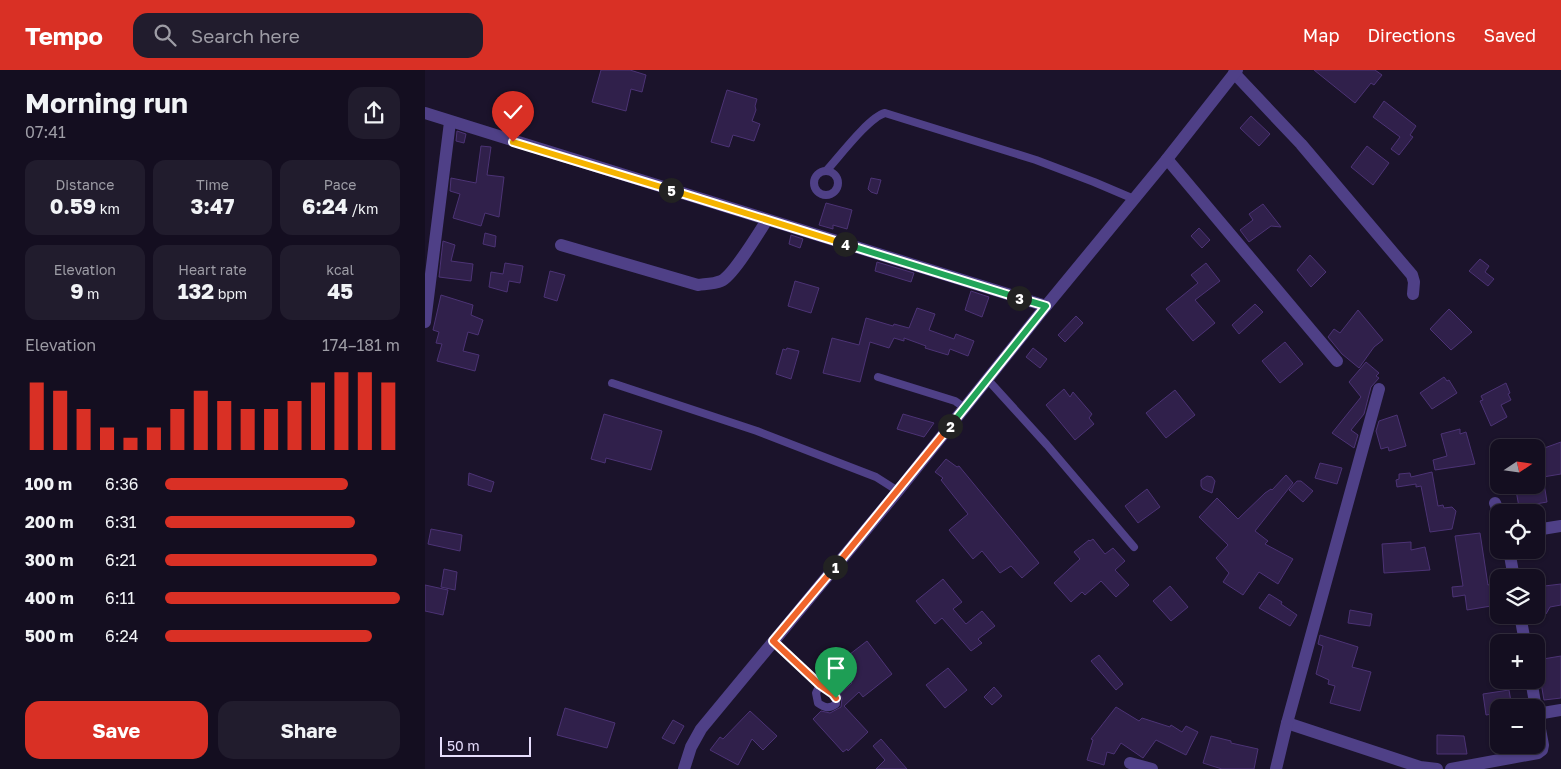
<!DOCTYPE html>
<html lang="en">
<head>
<meta charset="utf-8">
<style>
  body { margin:0; font-family:"Golos Text",sans-serif; background:#211c2d; color:#f1f3f6; height:100vh; display:flex; flex-direction:column; font-size:19px; white-space:nowrap }
  * { box-sizing:border-box; margin:0 }
  p { font-size:16px; color:#9d9ca5 }
  .icon { flex:none; width:28px; height:28px; fill:none; stroke:currentColor; stroke-width:2; stroke-linecap:round; stroke-linejoin:round }
  .map { position:relative; flex:1; overflow:hidden }
  .details { display:flex; flex-direction:column; background:#140e20; width:425px }
  .details>* { flex:none }
  .needle { width:32px; rotate:77deg }
  .tools { position:absolute; left:1065px; top:369px; display:grid; gap:10px }
  .tools a { display:grid; place-items:center; width:55px; height:55px; border-radius:10px; background:#140e20; box-shadow:0 1px 4px #0004,0 0 0 1px #332e3e; font-size:25px }
  .scale { position:absolute; left:15px; bottom:12px; width:91px; box-sizing:border-box; padding-left:5px; border:2px solid #e7defd; border-top:0; font-size:14px; line-height:18px; white-space:nowrap; color:#e7defd; -webkit-text-stroke:4px #1b132b; paint-order:stroke }
  .pin { position:absolute; display:grid; place-items:center; width:42px; height:42px; color:#fff; margin:-51px -21px; border-radius:50% 50% 50% 0; rotate:-45deg; box-shadow:0 0 5px #0007 }
  .pin .icon { rotate:45deg }
  .km { position:absolute; width:25px; height:25px; margin:-12px; border-radius:50%; background:#222; color:#fff; font-size:14px; line-height:25px; text-align:center }
  .round { display:grid; place-items:center; flex:none; width:52px; height:52px; border-radius:15px; background:#211c2d }
  .summary { display:flex; align-items:center; justify-content:space-between; height:85px; padding:0 25px }
  h1 { font-size:28px; font-weight:700; line-height:38px }
  .figures { display:grid; grid-template-columns:repeat(3,1fr); gap:8px; height:85px; padding:5px 25px }
  .figures div { display:grid; align-content:center; border-radius:12px; background:#211c2d; text-align:center }
  .figures b { font-size:21px; font-weight:700 }
  .figures small { font-size:14px; font-weight:400 }
  .figures p { font-size:14px }
  .chart { height:140px; padding:10px 25px }
  .chart p { display:flex; justify-content:space-between }
  .chart svg { width:100%; height:90px; margin-top:5px; stroke:#d93025; stroke-width:6 }
  .cta { display:flex; gap:10px; margin-top:auto; padding:10px 25px }
  .cta a { flex:1; height:58px; border-radius:15px; background:#d93025; color:#fff; font-size:20px; font-weight:700; line-height:58px; text-align:center }
  .cta a+a { background:#211c2d; color:#f1f3f6 }
  ul { padding:0 25px; list-style:none; font-size:16px }
  li { display:grid; grid-template-columns:80px 60px 1fr; align-items:center; height:38px }
  li i { height:12px; border-radius:6px; background:#d93025 }
  header { display:flex; align-items:center; gap:30px; box-sizing:border-box; height:70px; padding:0 25px; background:#d93025; color:#fff }
  header strong { font-size:24px }
  nav { display:flex; gap:28px; margin-inline-start:auto; font-size:18px }
  .search { width:350px; height:45px; background:#211c2d; display:flex; align-items:center; gap:12px; box-sizing:border-box; padding:0 18px; border-radius:15px; color:#9d9ca5; font-size:19px }
  main { display:flex; flex:1; min-height:0 }
  .map>svg:first-child { display:block }
  .building { fill:#30204b; stroke:#4c3375 }
  .lines { fill:none; stroke-linecap:round; stroke-linejoin:round }
  .service { stroke:#4f4087; stroke-width:8 }
  .minor { stroke:#4f4087; stroke-width:12 }
  .split-1-casing { stroke:#fff; stroke-width:10 }
  .split-2-casing { stroke:#fff; stroke-width:10 }
  .split-3-casing { stroke:#fff; stroke-width:10 }
  .split-4-casing { stroke:#fff; stroke-width:10 }
  .split-5-casing { stroke:#fff; stroke-width:10 }
  .split-6-casing { stroke:#fff; stroke-width:10 }
  .split-1 { stroke:#f0652b; stroke-width:6 }
  .split-2 { stroke:#f0652b; stroke-width:6 }
  .split-3 { stroke:#22a559; stroke-width:6 }
  .split-4 { stroke:#22a559; stroke-width:6 }
  .split-5 { stroke:#f5b400; stroke-width:6 }
  .split-6 { stroke:#f5b400; stroke-width:6 }
</style>
</head>
<body>
<header>
<strong>Tempo</strong>
<div class="search"><svg class="icon" aria-label="search" viewBox="0 0 24 24"><circle cx="10" cy="10" r="6"/><path d="M15 15l6 6"/></svg>Search here</div>
<nav><a>Map</a><a>Directions</a><a>Saved</a></nav>
</header>
<main>
<section class="details">
<div class="summary"><div><h1>Morning run</h1><p>07:41</p></div><a class="round"><svg class="icon" aria-label="share" viewBox="0 0 24 24"><path d="M12 15V3M7 8l5-5 5 5M5 13v7h14v-7"/></svg></a></div>
<div class="figures">
<div><p>Distance</p><b>0.59<small> km</small></b></div>
<div><p>Time</p><b>3:47</b></div>
<div><p>Pace</p><b>6:24<small> /km</small></b></div>
</div>
<div class="figures">
<div><p>Elevation</p><b>9<small> m</small></b></div>
<div><p>Heart rate</p><b>132<small> bpm</small></b></div>
<div><p>kcal</p><b>45</b></div>
</div>
<div class="chart"><p><span>Elevation</span>174–181 m</p>
<svg viewBox="0 0 160 44" preserveAspectRatio="none"><path d="M5 44V11M15 44V15M25 44V24M35 44V33M45 44V38M55 44V33M65 44V24M75 44V15M85 44V20M95 44V24M105 44V24M115 44V20M125 44V11M135 44V6M145 44V6M155 44V11"/></svg>
</div>
<ul>
<li><b>100 m</b>6:36<i style="width:78%"></i></li>
<li><b>200 m</b>6:31<i style="width:81%"></i></li>
<li><b>300 m</b>6:21<i style="width:90%"></i></li>
<li><b>400 m</b>6:11<i style="width:100%"></i></li>
<li><b>500 m</b>6:24<i style="width:88%"></i></li>
</ul>
<div class="cta"><a>Save</a><a>Share</a></div>
</section>
<div class="map">
<svg width="1136" height="699" viewBox="0 0 1136 699">
  <rect width="100%" height="100%" fill="#1b132b"/>
  <g class="building">
    <path d="M176,0H205L221,5L217,22L206,19L201,41L167,32Z"/>
    <path d="M889,0H950L957,5L949,15L946,13L930,33Z"/>
    <path d="M302,20L332,29L330,36L331,40L327,51L335,54L329,71L308,65L304,77L286,72Z"/>
    <path d="M959,31L991,56L985,65L988,67L974,85L966,79L975,67L948,47Z"/>
    <path d="M826,46L845,64L834,76L815,58Z"/>
    <path d="M32,61L41,64L39,73L31,71Z"/>
    <path d="M56,76L66,77L62,105L79,107L74,147L60,143L56,156L28,148L35,124L25,121L26,108L51,113Z"/>
    <path d="M942,76L964,93L948,115L926,97Z"/>
    <path d="M446,108L456,110L452,124L446,122L443,119Z"/>
    <path d="M401,133L427,140L422,159L408,155V159L394,155Z"/>
    <path d="M838,134L856,157L846,156L824,172L815,160L828,150L824,144Z"/>
    <path d="M774,158L785,170L777,178L766,166Z"/>
    <path d="M60,163L71,166L70,177L58,174Z"/>
    <path d="M366,165L378,169L375,178L364,174Z"/>
    <path d="M18,171L30,175L26,191L48,194L46,211L14,207Z"/>
    <path d="M885,185L901,202L886,217L872,200Z"/>
    <path d="M1055,189L1064,196L1060,202L1069,209L1063,216L1044,201Z"/>
    <path d="M452,192L489,203L486,212L450,201Z"/>
    <path d="M80,193L98,196L95,213L84,211L82,222L64,217L66,202L78,204Z"/>
    <path d="M781,193L795,211L770,230L790,253L768,271L741,239L773,213L766,205Z"/>
    <path d="M125,201L140,205L132,231L119,227Z"/>
    <path d="M370,211L394,218L386,243L363,236Z"/>
    <path d="M546,221L564,227L557,247L540,240Z"/>
    <path d="M16,225L48,235L46,245L58,250L53,265L43,262L38,281L54,285L50,301L12,291L17,274L11,273L14,262L8,260Z"/>
    <path d="M830,234L838,242L814,264L807,255Z"/>
    <path d="M492,238L510,244L504,260L529,269L531,264L549,271L543,286L525,279L523,285L500,278L501,276L479,268V271L469,268L464,278L445,272L435,312L398,303L407,268L434,275L441,248L468,256L469,254L484,258Z"/>
    <path d="M1024,239L1047,262L1026,280L1005,259Z"/>
    <path d="M933,240L958,270L949,277L934,298L917,284L903,267L909,259L915,263Z"/>
    <path d="M651,246L658,253L640,272L633,265Z"/>
    <path d="M860,272L878,294L855,313L837,291Z"/>
    <path d="M362,278L374,281L366,309L351,304L358,279L361,280Z"/>
    <path d="M608,278L622,289L615,298L601,287Z"/>
    <path d="M941,292L954,303L951,306L954,308L946,317L939,344L926,360L933,365L929,378L907,363L936,327L924,312Z"/>
    <path d="M1019,307L1022,311L1024,310L1032,323L1007,339L995,323Z"/>
    <path d="M1081,313L1085,323L1083,324L1086,330L1076,335L1082,347L1066,356L1055,331L1058,330L1056,326Z"/>
    <path d="M639,319L645,327L648,322L667,344L664,348L669,354L650,370L621,335Z"/>
    <path d="M750,320L770,345L741,368L721,343Z"/>
    <path d="M179,344L237,361L226,400L181,388L180,393L166,389Z"/>
    <path d="M478,344L509,353L499,367L472,359Z"/>
    <path d="M972,345L981,376L964,381L963,377L956,379L951,361L954,351Z"/>
    <path d="M1035,359V364L1041,362L1050,394L1010,400L1008,390L1022,386L1016,364Z"/>
    <path d="M1136,372V404L1118,407L1122,432L1094,437L1090,415H1111V381Z"/>
    <path d="M521,389L532,397L534,396L614,493L597,508L586,496L575,503L557,481L548,489L524,460L543,444L516,410L518,408L510,402Z"/>
    <path d="M895,393L917,398L912,414L890,408Z"/>
    <path d="M1007,402L1013,436L1018,435L1019,438L1027,437L1031,441L1027,459L1005,462L996,416L991,417V414L972,417L971,410L974,409V404L985,403L986,407Z"/>
    <path d="M44,403L69,412L66,422L43,415Z"/>
    <path d="M861,405L868,413L830,461L843,471L840,474L868,489L853,514L834,502L818,525L798,512L804,503L791,488L803,475L774,447L792,428L813,449L840,423L846,419L847,420Z"/>
    <path d="M782,406L787,407L790,411L787,423L778,419L776,416V410Z"/>
    <path d="M872,411H876L888,421L878,432L864,420Z"/>
    <path d="M722,419L735,437L713,453L700,436Z"/>
    <path d="M6,459L37,465L35,481L3,474Z"/>
    <path d="M1055,463L1063,515L1070,513L1072,535L1042,540L1040,525L1028,527L1027,517L1038,516L1030,466Z"/>
    <path d="M668,469L680,484L688,478L700,491L690,500L704,515L691,527L676,511L675,512L660,525L657,522L646,532L629,513L655,489L649,482L664,470L665,471Z"/>
    <path d="M986,472V480L1000,477L1005,500L959,503L957,474Z"/>
    <path d="M19,499L32,502L30,520L16,517Z"/>
    <path d="M518,509L537,532L528,539L541,554L557,541L570,556L553,569L557,573L546,581L517,548L510,554L491,531Z"/>
    <path d="M1136,514V535L1125,537L1121,544L1111,545V517Z"/>
    <path d="M0,515L23,520L18,545L0,541Z"/>
    <path d="M745,516L763,537L746,551L728,531Z"/>
    <path d="M844,524L857,532L856,534L872,545L865,556L834,538Z"/>
    <path d="M925,540L947,544L945,556L923,553Z"/>
    <path d="M895,565L933,577L927,597L946,602L935,641L905,633L910,616L903,614L904,610L891,604L898,576L893,574Z"/>
    <path d="M442,571L467,604L438,627L434,622L419,636L443,662L423,681L422,679L418,682L388,649L396,641L405,643L416,637L417,628L415,624L427,613L412,594Z"/>
    <path d="M674,585L698,614L691,620L666,591Z"/>
    <path d="M1136,586V628L1119,630L1112,590Z"/>
    <path d="M523,598L542,620L520,638L501,615Z"/>
    <path d="M569,617L577,626L567,635L559,627Z"/>
    <path d="M1084,620L1087,638H1074V643L1061,645L1058,624Z"/>
    <path d="M691,637L714,651L717,648L745,657L746,655L757,662L761,656L773,662L761,685L731,670L718,688L696,673L689,684L682,682L679,695L662,690L668,670L666,669Z"/>
    <path d="M140,638L190,653L182,678L132,665Z"/>
    <path d="M325,641L352,666L338,680L327,669L313,695L285,680L295,667L298,669Z"/>
    <path d="M248,650L259,656L249,674L237,668Z"/>
    <path d="M1012,665L1039,666L1042,684H1012Z"/>
    <path d="M786,666L806,671V673L833,679L829,699H797L778,693Z"/>
    <path d="M456,669L482,699H451L460,690L448,676Z"/>
  </g>
  <g class="lines">
    <g class="service">
      <path d="M402,100C414,87 444,47 460,43L611,90L669,112L709,129"/>
      <circle cx="401" cy="113" r="12"/>
      <path d="M453,307L530,331L540,338"/>
      <path d="M563,310L622,375L709,477"/>
      <path d="M187,313L332,361L451,407L473,421"/>
      <path d="M349,571L395,615L408,624L411,628V634C404,639 400,638 393,633L391,623L395,615"/>
    </g>
    <g class="minor">
      <path d="M809,3L876,74L987,205L989,212L988,224"/>
      <path d="M0,43L621,236"/>
      <path d="M742,89L912,291"/>
      <path d="M136,175L273,215C280,214 289,214 296,211C308,206 334,162 342,150"/>
      <path d="M0,252L25,52"/>
      <path d="M1070,433L1074,443"/>
      <path d="M1111,460L1136,456"/>
      <path d="M1084,480L1089,508"/>
      <path d="M1095,545L1100,572"/>
      <path d="M1106,610L1111,638"/>
      <path d="M1112,644L1136,640"/>
      <path d="M862,653L995,697L1012,699"/>
      <path d="M705,693L727,699"/>
      <path d="M259,699L266,677L276,659L473,421L621,236L742,89L812,0"/>
      <path d="M851,699L862,653L954,319"/>
      <path d="M1026,699L1113,683L1117,680L1118,675L1111,638"/>
    </g>
  </g>
  <g class="lines">
    <defs>
      <path id="split-1" d="M410,497L348,571L395,615L408,624L411,628"/>
      <path id="split-2" d="M410,497L525,356"/>
      <path id="split-3" d="M525,356L621,236L594,228"/>
      <path id="split-4" d="M420,174L594,228"/>
      <path id="split-5" d="M246,120L420,174"/>
      <path id="split-6" d="M88,72L246,120"/>
    </defs>
    <use href="#split-1" class="split-1-casing"/>
    <use href="#split-2" class="split-2-casing"/>
    <use href="#split-3" class="split-3-casing"/>
    <use href="#split-4" class="split-4-casing"/>
    <use href="#split-5" class="split-5-casing"/>
    <use href="#split-6" class="split-6-casing"/>
    <use href="#split-1" class="split-1"/>
    <use href="#split-2" class="split-2"/>
    <use href="#split-3" class="split-3"/>
    <use href="#split-4" class="split-4"/>
    <use href="#split-5" class="split-5"/>
    <use href="#split-6" class="split-6"/>
  </g>
</svg>
<div class="tools">
<a><svg class="needle" viewBox="-14 -14 28 28"><path d="M0-13l5 13h-10z" fill="#e53935"/><path d="M0 13l5-13h-10z" fill="#9d9ca5"/></svg></a>
<a><svg class="icon" aria-label="locate" viewBox="0 0 24 24"><circle cx="12" cy="12" r="6"/><path d="M12 2v4M12 18v4M2 12h4M18 12h4"/></svg></a>
<a><svg class="icon" aria-label="layers" viewBox="0 0 24 24"><path d="M12 4l9 5-9 5-9-5zM3 14l9 5 9-5"/></svg></a>
<a>+</a>
<a>−</a>
</div>
<div class="scale">50 m</div>
<div class="pin" style="left:411px;top:628px;background:#1e9e55"><svg class="icon" aria-label="arrive" viewBox="0 0 24 24"><path d="M6 21V4h12l-3 4 3 4H6"/></svg></div>
<div class="pin" style="left:88px;top:72px;background:#d93025"><svg class="icon" aria-label="check" viewBox="0 0 24 24"><path d="M5 12l5 5 9-10"/></svg></div>
<b class="km" style="left:410px;top:497px">1</b>
<b class="km" style="left:525px;top:356px">2</b>
<b class="km" style="left:594px;top:228px">3</b>
<b class="km" style="left:420px;top:174px">4</b>
<b class="km" style="left:246px;top:120px">5</b>
</div>
</main>
</body>
</html>
